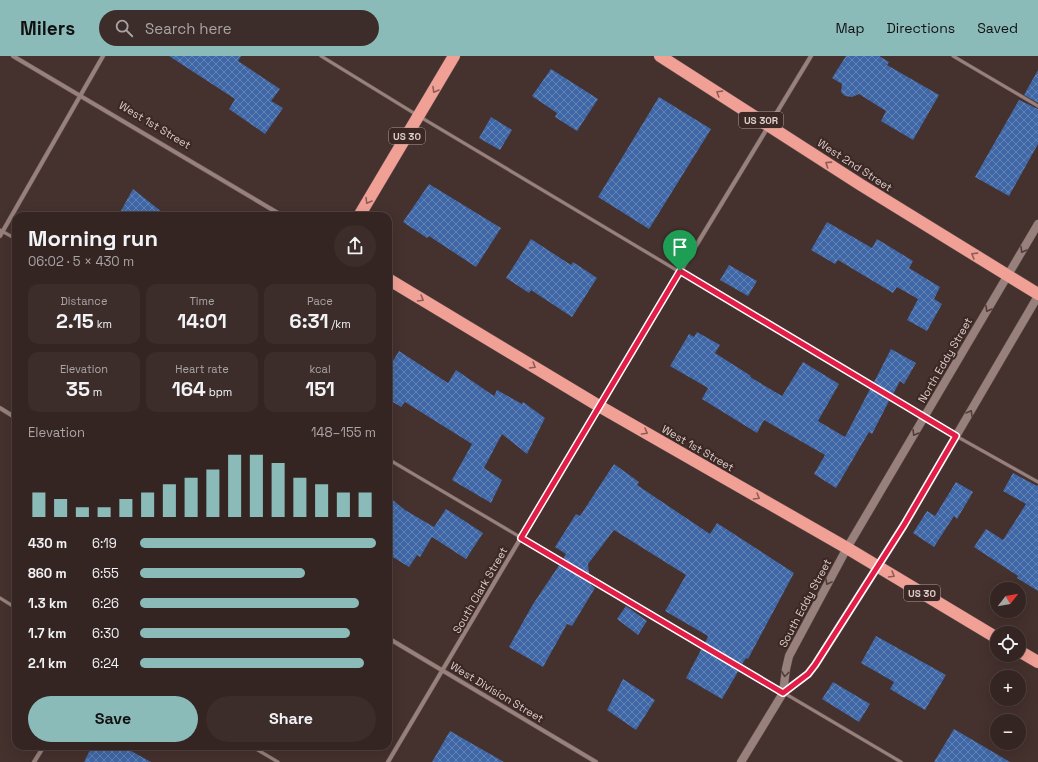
<!DOCTYPE html>
<html lang="en">
<head>
<meta charset="utf-8">
<style>
  body { margin:0; font-family:"Space Grotesk",sans-serif; background:#3c2d2a; color:#f1f3f6; height:100vh; display:flex; flex-direction:column; font-size:15px; white-space:nowrap }
  * { box-sizing:border-box; margin:0 }
  p { font-size:13px; color:#a9a5a5 }
  .icon { flex:none; width:22px; height:22px; fill:none; stroke:currentColor; stroke-width:2; stroke-linecap:round; stroke-linejoin:round }
  .map { position:relative; flex:1; overflow:hidden }
  .sheet { position:absolute; left:12px; top:156px; width:380px; height:538px; display:flex; flex-direction:column; background:#342522; border-radius:12px; box-shadow:0 4px 16px #0002,0 0 0 1px #4e4240 }
  .sheet>* { flex:none }
  .needle { width:26px; rotate:59deg }
  .controls { position:absolute; left:990px; top:526px; display:grid; gap:8px }
  .controls a { display:grid; place-items:center; width:36px; height:36px; border-radius:50%; background:#342522; box-shadow:0 4px 16px #0002,0 0 0 1px #4e4240; font-size:20px }
  .pin { position:absolute; display:grid; place-items:center; width:34px; height:34px; color:#fff; margin:-41px -17px; border-radius:50% 50% 50% 0; rotate:-45deg; box-shadow:0 0 4px #0007 }
  .pin .icon { rotate:45deg }
  .round { display:grid; place-items:center; flex:none; width:42px; height:42px; border-radius:21px; background:#3c2d2a }
  .overview { display:flex; align-items:center; justify-content:space-between; height:68px; padding:0 16px }
  h1 { font-size:22px; font-weight:800; line-height:30px }
  .figures { display:grid; grid-template-columns:repeat(3,1fr); gap:6px; height:68px; padding:4px 16px }
  .figures div { display:grid; align-content:center; border-radius:10px; background:#3c2d2a; text-align:center }
  .figures b { font-size:20px; font-weight:800 }
  .figures small { font-size:11px; font-weight:400 }
  .figures p { font-size:11px }
  .chart { height:112px; padding:8px 16px }
  .chart p { display:flex; justify-content:space-between }
  .chart svg { width:100%; height:72px; margin-top:4px; stroke:#8bbbb9; stroke-width:6 }
  .button { display:flex; gap:8px; margin-top:auto; padding:8px 16px }
  .button a { flex:1; height:46px; border-radius:24px; background:#8bbbb9; color:#111; font-size:16px; font-weight:800; line-height:46px; text-align:center }
  .button a+a { background:#3c2d2a; color:#f1f3f6 }
  ul { padding:0 16px; list-style:none; font-size:13px }
  li { display:grid; grid-template-columns:64px 48px 1fr; align-items:center; height:30px }
  li i { height:10px; border-radius:5px; background:#8bbbb9 }
  header { display:flex; align-items:center; gap:24px; box-sizing:border-box; height:56px; padding:0 20px; background:#8bbbb9; color:#111 }
  header strong { font-size:19px }
  nav { display:flex; gap:22px; margin-inline-start:auto; font-size:14px }
  .search { width:280px; height:36px; background:#3c2d2a; display:flex; align-items:center; gap:10px; box-sizing:border-box; padding:0 14px; border-radius:22px; color:#a9a5a5; font-size:15px }
  .map>svg:first-child { display:block }
  .building { fill:url(#building-cross-hatch) }
  .lines { fill:none; stroke-linecap:round; stroke-linejoin:round }
  .lane-casing { stroke:#604f4d; stroke-width:4 }
  .street-casing { stroke:#604f4d; stroke-width:5 }
  .secondary-casing { stroke:#604f4d; stroke-width:9 }
  .highway-casing { stroke:#604f4d; stroke-width:13 }
  .lane { stroke:#98807c; stroke-width:3 }
  .street { stroke:#98807c; stroke-width:4 }
  .secondary { stroke:#98807c; stroke-width:8 }
  .highway { stroke:#f1a096; stroke-width:12 }
  .oneway { stroke:#8d5d57 }
  .oneway2 { stroke:#523d3a }
  .route-casing { stroke:#fff; stroke-width:8 }
  .route { stroke:#e11d48; stroke-width:5 }
  .labels { text-anchor:middle; stroke-width:4; stroke-linejoin:round; paint-order:stroke }
  .shield { fill:#3b2724; stroke:#ac9c9a; stroke-width:1 }
  .shield-label { font-size:10px; font-weight:bold; fill:#dccecc }
  .street-label { font-size:11px; fill:#dccecc; stroke:#3b2724 }
</style>
</head>
<body>
<header>
<strong>Milers</strong>
<div class="search"><svg class="icon" aria-label="search" viewBox="0 0 24 24"><circle cx="10" cy="10" r="6"/><path d="M15 15l6 6"/></svg>Search here</div>
<nav><a>Map</a><a>Directions</a><a>Saved</a></nav>
</header>
<div class="map">
<svg width="1038" height="706" viewBox="0 0 1038 706">
  <defs>
    <pattern id="building-cross-hatch" width="8" height="8" patternUnits="userSpaceOnUse"><rect width="8" height="8" fill="#3f67a6"/><path d="M0 0l8 8M0 8l8-8" fill="none" stroke="#6382b5"/></pattern>
  </defs>
  <rect width="100%" height="100%" fill="#45312e"/>
  <g class="building">
    <path d="M169,0H241L238,5L280,33L271,45L283,52L265,78L229,53L235,43Z"/>
    <path d="M846,0H879L889,6L887,9L939,39L913,84L881,65L886,55L859,38L852,41L845,40L841,36L842,28L832,22Z"/>
    <path d="M551,13L598,43L577,75L555,61L557,57L532,40Z"/>
    <path d="M1038,14V47L1024,39Z"/>
    <path d="M659,41L711,73L649,173L598,141Z"/>
    <path d="M1019,44L1038,53V88L1009,140L975,121Z"/>
    <path d="M491,61L512,74L500,94L479,82Z"/>
    <path d="M429,128L501,172L476,211L429,180L427,182L403,166Z"/>
    <path d="M133,133L167,160H118Z"/>
    <path d="M827,166L872,192L877,183L913,205L909,212L940,231L934,243L942,248L927,275L907,264L918,243L897,231L893,237L838,204L835,208L811,194Z"/>
    <path d="M531,183L571,209L573,206L597,222L572,261L531,234L529,237L506,222Z"/>
    <path d="M729,209L757,225L748,240L720,224Z"/>
    <path d="M697,276L720,289L715,297L751,320L750,321L782,340L803,306L839,328L818,365L845,381L870,333L889,345L872,378L869,376L836,432L814,418L825,399L764,364L757,377L702,343L708,332L670,310L689,278L694,281Z"/>
    <path d="M891,293L916,307L904,328L900,325L892,340L873,328Z"/>
    <path d="M399,295L448,327L456,314L494,340L497,334L522,348L523,346L545,362L527,398L502,378L484,412L502,424L491,447L452,424L472,388L405,346L401,351L388,343V313Z"/>
    <path d="M614,408L639,426L637,429L710,478L717,467L794,517L748,603L746,602L742,608L705,587L708,580L665,555L686,519L614,474L588,508L589,518L563,503L566,498L555,491L576,458L580,460Z"/>
    <path d="M1013,417L1037,430L1038,429V535L1017,522L1018,520L974,491L986,473L1003,484L1026,448L1003,435Z"/>
    <path d="M956,426L973,436L957,463L954,460L934,491L913,477L927,455L935,460Z"/>
    <path d="M388,440L405,454L434,471L446,453L483,477L466,503L432,481L420,501L417,499L409,511L388,498Z"/>
    <path d="M560,508L590,526V528L595,532L572,570L567,568L543,611L509,591L533,548Z"/>
    <path d="M626,550L647,565L638,579L617,563Z"/>
    <path d="M876,580L946,619L925,654L890,633L894,626L861,607Z"/>
    <path d="M702,592L739,614L722,643L686,622Z"/>
    <path d="M623,623L655,644L636,674L607,654Z"/>
    <path d="M833,626L870,648L859,666L822,643Z"/>
    <path d="M954,673L1010,706H934Z"/>
    <path d="M450,675L504,706H432Z"/>
    <path d="M92,690H122L151,706H84Z"/>
  </g>
  <g class="lines">
    <defs>
      <g id="lane">
        <path d="M321,0L417,59"/>
        <path d="M953,0L1038,50"/>
        <path d="M422,62L924,362L1038,426"/>
        <path d="M0,174L16,183"/>
        <path d="M388,403L901,706"/>
        <path d="M0,542L16,552"/>
        <path d="M251,690L278,706"/>
      </g>
      <g id="street">
        <path d="M13,0L283,160"/>
        <path d="M0,180L103,0"/>
        <path d="M0,352L16,362"/>
        <path d="M388,582L596,706"/>
        <path d="M34,706L44,690"/>
        <path d="M388,706L599,350L811,0"/>
      </g>
      <g id="secondary">
        <path d="M783,637L786,613L789,600L847,492L1038,168"/>
        <path d="M741,706L783,637L808,618L815,609L904,469L1038,240"/>
      </g>
      <g id="highway">
        <path d="M660,0L861,129L1038,238"/>
        <path d="M359,160L454,0"/>
        <path d="M388,223L599,350L847,492L997,582"/>
        <path d="M1019,595L1038,606"/>
      </g>
    </defs>
    <use href="#lane" class="lane-casing"/>
    <use href="#street" class="street-casing"/>
    <use href="#secondary" class="secondary-casing"/>
    <use href="#highway" class="highway-casing"/>
    <use href="#lane" class="lane"/>
    <use href="#street" class="street"/>
    <use href="#secondary" class="secondary"/>
    <use href="#highway" class="highway"/>
  </g>
  <defs><path id="oneway-chevron" d="M-2-3.5L2.5 0L-2 3.5" fill="none" stroke-width="1.6" stroke-linecap="round" stroke-linejoin="round"/></defs>
  <g class="oneway">
    <use href="#oneway-chevron" transform="translate(435 34) rotate(120)"/>
    <use href="#oneway-chevron" transform="translate(719 37) rotate(-148)"/>
    <use href="#oneway-chevron" transform="translate(828 108) rotate(-147)"/>
    <use href="#oneway-chevron" transform="translate(368 145) rotate(121)"/>
    <use href="#oneway-chevron" transform="translate(974 199) rotate(-148)"/>
    <use href="#oneway-chevron" transform="translate(421 243) rotate(31)"/>
    <use href="#oneway-chevron" transform="translate(533 310) rotate(31)"/>
    <use href="#oneway-chevron" transform="translate(645 376) rotate(30)"/>
    <use href="#oneway-chevron" transform="translate(757 441) rotate(30)"/>
    <use href="#oneway-chevron" transform="translate(892 519) rotate(31)"/>
  </g>
  <g class="oneway2">
    <use href="#oneway-chevron" transform="translate(1023 194) rotate(120)"/>
    <use href="#oneway-chevron" transform="translate(988 253) rotate(120)"/>
    <use href="#oneway-chevron" transform="translate(970 357) rotate(-60)"/>
    <use href="#oneway-chevron" transform="translate(915 377) rotate(121)"/>
    <use href="#oneway-chevron" transform="translate(828 526) rotate(118)"/>
    <use href="#oneway-chevron" transform="translate(785 618) rotate(97)"/>
  </g>
  <g class="lines">
    <defs>
      <path id="route" d="M680,215L956,380L904,469L815,609L808,618L783,637L521,482Z"/>
    </defs>
    <use href="#route" class="route-casing"/>
    <use href="#route" class="route"/>
  </g>
  <g class="labels">
    <g class="shield">
      <rect x="739" y="56" width="44" height="16" rx="3"/>
      <rect x="389" y="72" width="36" height="16" rx="3"/>
      <rect x="904" y="529" width="36" height="16" rx="3"/>
    </g>
    <g class="shield-label">
      <text x="761" y="68">US 30R</text>
      <text x="407" y="84">US 30</text>
      <text x="922" y="541">US 30</text>
    </g>
    <g class="street-label">
      <text transform="translate(155 69) rotate(31)" y="4">West 1st Street</text>
      <text transform="translate(855 109) rotate(33)" y="4">West 2nd Street</text>
      <text transform="translate(945 304) rotate(-60)" y="4">North Eddy Street</text>
      <text transform="translate(698 392) rotate(30)" y="4">West 1st Street</text>
      <text transform="translate(480 534) rotate(-60)" y="4">South Clark Street</text>
      <text transform="translate(805 547) rotate(-62)" y="4">South Eddy Street</text>
      <text transform="translate(497 636) rotate(31)" y="4">West Division Street</text>
    </g>
  </g>
</svg>
<div class="controls">
<a><svg class="needle" viewBox="-14 -14 28 28"><path d="M0-13l5 13h-10z" fill="#e53935"/><path d="M0 13l5-13h-10z" fill="#a9a5a5"/></svg></a>
<a><svg class="icon" aria-label="locate" viewBox="0 0 24 24"><circle cx="12" cy="12" r="6"/><path d="M12 2v4M12 18v4M2 12h4M18 12h4"/></svg></a>
<a>+</a>
<a>−</a>
</div>
<div class="pin" style="left:680px;top:215px;background:#1e9e55"><svg class="icon" aria-label="arrive" viewBox="0 0 24 24"><path d="M6 21V4h12l-3 4 3 4H6"/></svg></div>
<section class="sheet">
<div class="overview"><div><h1>Morning run</h1><p>06:02 · 5 × 430 m</p></div><a class="round"><svg class="icon" aria-label="share" viewBox="0 0 24 24"><path d="M12 15V3M7 8l5-5 5 5M5 13v7h14v-7"/></svg></a></div>
<div class="figures">
<div><p>Distance</p><b>2.15<small> km</small></b></div>
<div><p>Time</p><b>14:01</b></div>
<div><p>Pace</p><b>6:31<small> /km</small></b></div>
</div>
<div class="figures">
<div><p>Elevation</p><b>35<small> m</small></b></div>
<div><p>Heart rate</p><b>164<small> bpm</small></b></div>
<div><p>kcal</p><b>151</b></div>
</div>
<div class="chart"><p><span>Elevation</span>148–155 m</p>
<svg viewBox="0 0 160 44" preserveAspectRatio="none"><path d="M5 44V29M15 44V33M25 44V38M35 44V38M45 44V33M55 44V29M65 44V24M75 44V20M85 44V15M95 44V6M105 44V6M115 44V11M125 44V20M135 44V24M145 44V29M155 44V29"/></svg>
</div>
<ul>
<li><b>430 m</b>6:19<i style="width:100%"></i></li>
<li><b>860 m</b>6:55<i style="width:70%"></i></li>
<li><b>1.3 km</b>6:26<i style="width:93%"></i></li>
<li><b>1.7 km</b>6:30<i style="width:89%"></i></li>
<li><b>2.1 km</b>6:24<i style="width:95%"></i></li>
</ul>
<div class="button"><a>Save</a><a>Share</a></div>
</section>
</div>
</body>
</html>
